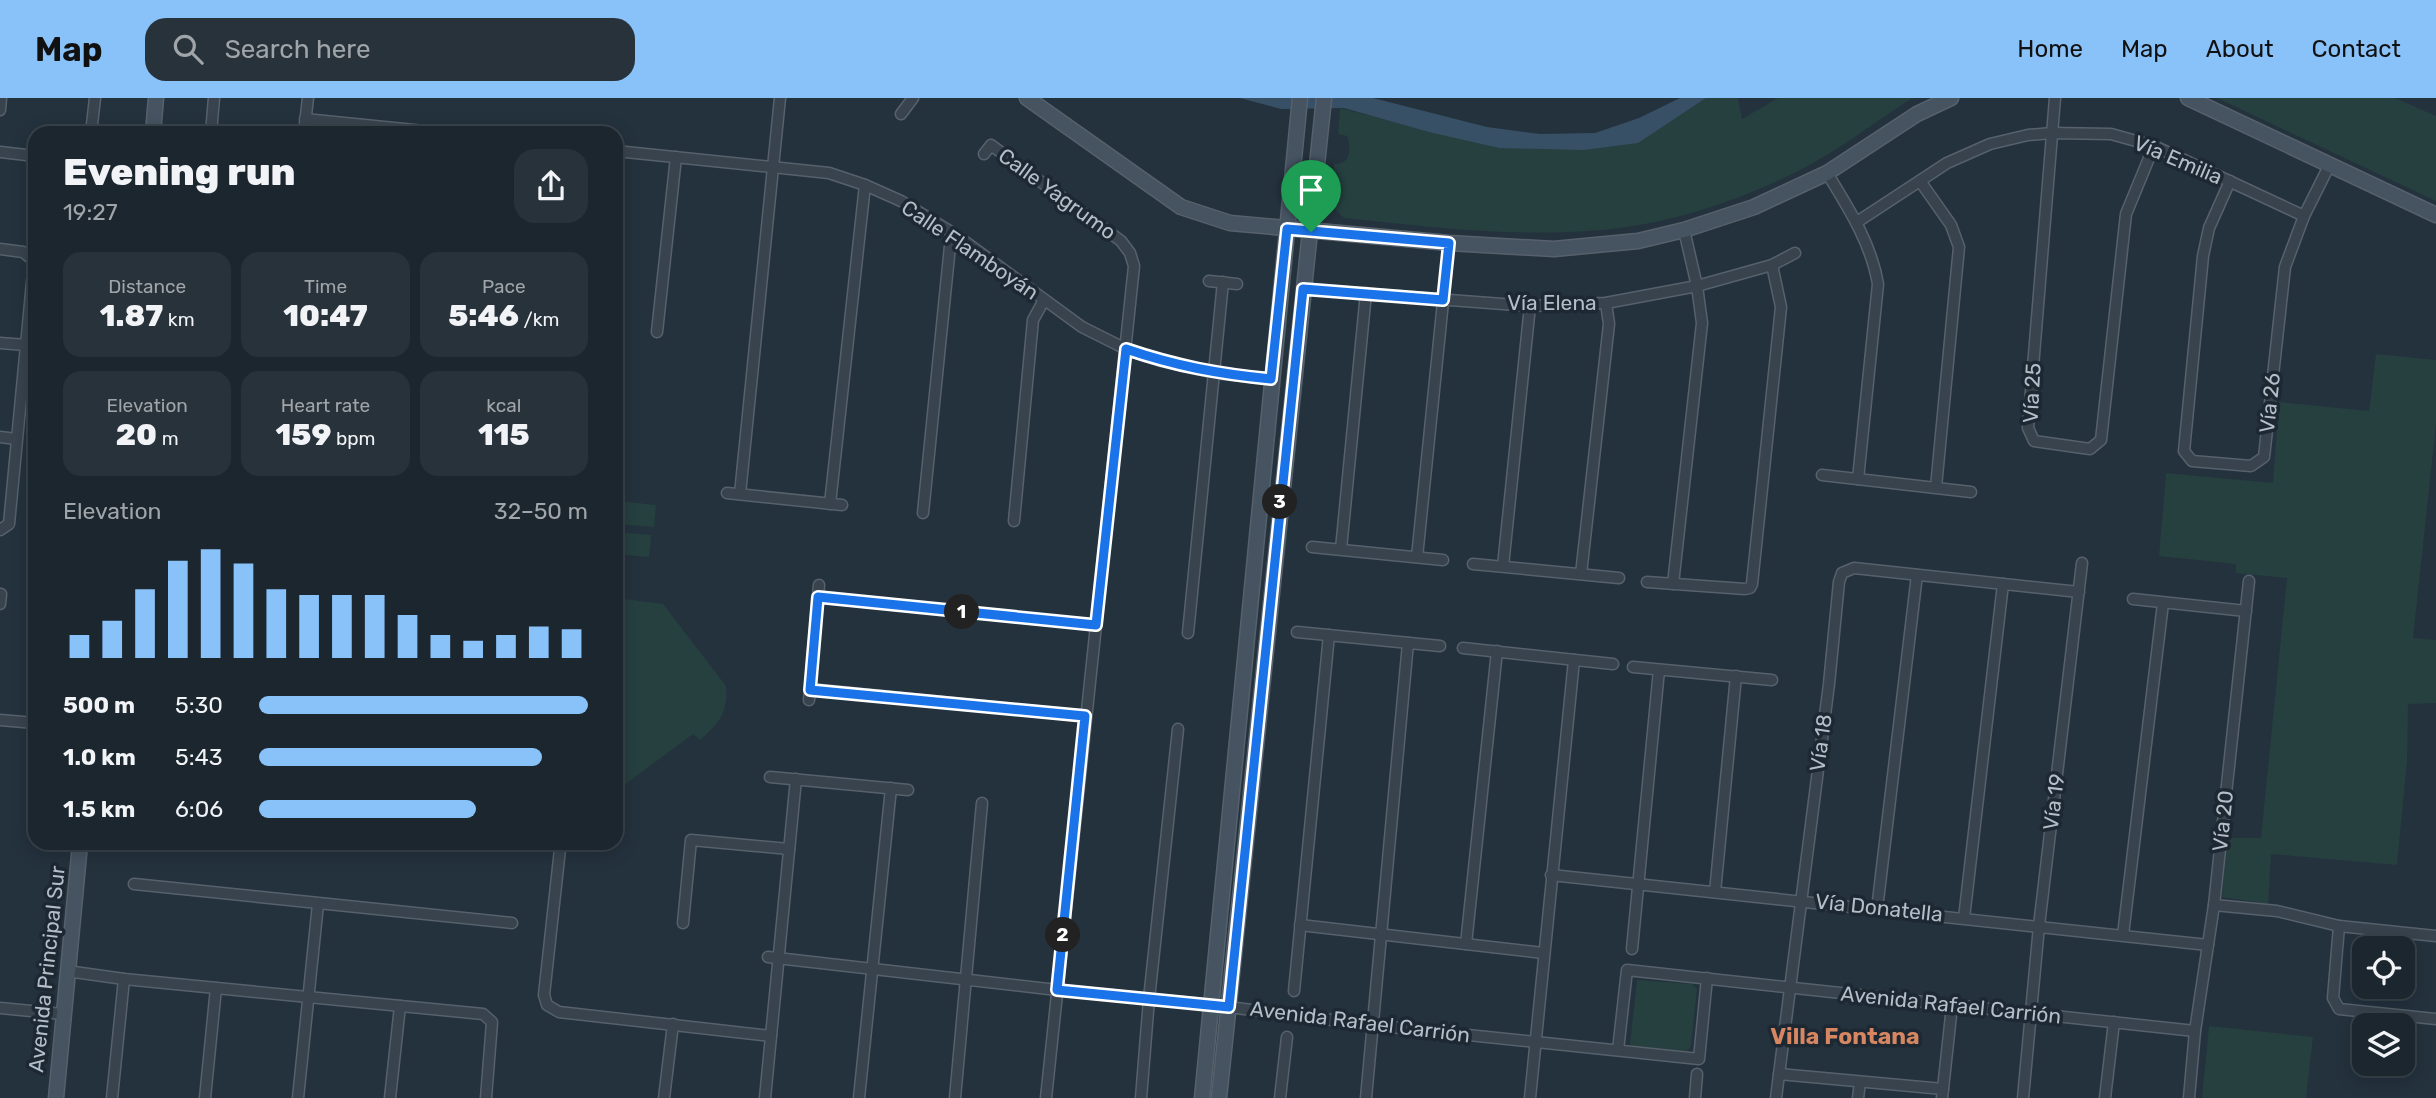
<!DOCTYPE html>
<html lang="en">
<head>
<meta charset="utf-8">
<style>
  body { margin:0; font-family:Rubik,sans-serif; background:#28323a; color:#f1f3f6; height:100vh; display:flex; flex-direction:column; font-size:26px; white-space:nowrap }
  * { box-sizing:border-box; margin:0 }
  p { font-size:23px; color:#a0a5aa }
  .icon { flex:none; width:38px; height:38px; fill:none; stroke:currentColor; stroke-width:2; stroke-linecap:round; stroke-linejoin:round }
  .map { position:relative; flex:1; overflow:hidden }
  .sheet { position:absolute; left:28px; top:28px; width:595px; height:724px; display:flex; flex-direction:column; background:#1b262e; border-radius:21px; box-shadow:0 4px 18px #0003,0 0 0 2px #39434a }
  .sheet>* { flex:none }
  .buttons { position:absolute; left:2352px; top:838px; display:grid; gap:14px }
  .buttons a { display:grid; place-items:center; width:63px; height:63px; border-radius:14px; background:#1b262e; box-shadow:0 4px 18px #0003,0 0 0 2px #39434a; font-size:35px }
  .pin { position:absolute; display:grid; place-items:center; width:60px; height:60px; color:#fff; margin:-72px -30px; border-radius:50% 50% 50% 0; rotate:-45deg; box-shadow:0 0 7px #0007 }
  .pin .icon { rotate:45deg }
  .km { position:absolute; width:35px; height:35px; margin:-18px; border-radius:50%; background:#222; color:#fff; font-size:19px; line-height:35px; text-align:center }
  .round { display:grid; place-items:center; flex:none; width:74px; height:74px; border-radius:21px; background:#28323a }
  .headline { display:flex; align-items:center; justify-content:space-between; height:119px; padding:0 35px }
  h1 { font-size:38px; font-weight:800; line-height:52px }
  .stats { display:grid; grid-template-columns:repeat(3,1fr); gap:10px; height:119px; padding:7px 35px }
  .stats div { display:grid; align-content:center; border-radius:18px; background:#28323a; text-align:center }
  .stats b { font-size:30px; font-weight:800 }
  .stats small { font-size:19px; font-weight:400 }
  .stats p { font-size:19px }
  .chart { height:196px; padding:14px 35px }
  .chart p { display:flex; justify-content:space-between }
  .chart svg { width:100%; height:126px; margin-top:7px; stroke:#89c1f9; stroke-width:6 }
  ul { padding:0 35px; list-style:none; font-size:23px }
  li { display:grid; grid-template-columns:112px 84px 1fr; align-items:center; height:52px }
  li i { height:18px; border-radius:9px; background:#89c1f9 }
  header { display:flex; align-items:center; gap:42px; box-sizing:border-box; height:98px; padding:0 35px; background:#89c1f9; color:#111 }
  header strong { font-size:33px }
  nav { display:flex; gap:38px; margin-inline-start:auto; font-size:24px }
  .search { width:490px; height:63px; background:#28323a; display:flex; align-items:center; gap:18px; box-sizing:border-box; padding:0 24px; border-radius:21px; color:#a0a5aa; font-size:26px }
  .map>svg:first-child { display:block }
  .green { fill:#263f3f }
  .water { fill:#375065 }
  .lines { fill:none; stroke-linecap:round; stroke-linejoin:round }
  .street-casing { stroke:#56616c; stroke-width:13 }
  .secondary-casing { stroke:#56616c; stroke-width:17 }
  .street { stroke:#38434e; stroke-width:10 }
  .secondary { stroke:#465361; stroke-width:14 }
  .route-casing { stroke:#fff; stroke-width:14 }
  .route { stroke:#1a73e8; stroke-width:9 }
  .labels { text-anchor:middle; stroke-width:7; stroke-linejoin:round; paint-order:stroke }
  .street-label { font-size:21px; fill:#b3bec9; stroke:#1d2833 }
  .neighbourhood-label { font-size:23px; font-weight:bold; fill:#d68762; stroke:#1d2833 }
</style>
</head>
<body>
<header>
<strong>Map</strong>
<div class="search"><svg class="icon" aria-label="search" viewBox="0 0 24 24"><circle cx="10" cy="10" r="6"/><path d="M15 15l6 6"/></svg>Search here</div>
<nav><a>Home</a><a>Map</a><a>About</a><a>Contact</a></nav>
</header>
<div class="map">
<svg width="2436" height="1000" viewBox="0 0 2436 1000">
  <rect width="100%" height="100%" fill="#24323e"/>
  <g class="green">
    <path d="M1706,0H1738L1742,21L1778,0H1912C1875,24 1839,52 1800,72C1735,105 1661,129 1587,133C1506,139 1424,128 1344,120L1333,109L1334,66C1350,67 1352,51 1347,38L1338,36L1340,10L1499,50L1664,27Z"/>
    <path d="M2217,0H2395L2436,18V103Z"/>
    <path d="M2376,256L2436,262V326L2413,540L2436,542V605L2408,606L2407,663L2397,767L2271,756L2268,806L2222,799L2227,740H2261L2287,480L2236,475V466L2159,458L2166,375L2273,385L2279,304L2369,313Z"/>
    <path d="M618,403L656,407L654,429L616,426Z"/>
    <path d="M616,434L651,437L649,459L616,456Z"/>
    <path d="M616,500L663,506L726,588C728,616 719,625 700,642L693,636L620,690L616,685Z"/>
    <path d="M1637,882L1692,886L1697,891L1691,947L1688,953L1633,948L1630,946Z"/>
    <path d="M2209,928L2313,939L2306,1000H2202Z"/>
  </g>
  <path class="water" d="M1240,0H1373L1487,29L1540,36L1595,35L1639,20L1680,0H1706L1638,45L1584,52L1499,50L1429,34L1344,10L1281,11Z"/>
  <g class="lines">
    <defs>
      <g id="street">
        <path d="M2055,0L2028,330L2034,343L2090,351L2101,342L2126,116L2154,48"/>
        <path d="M0,12L1,0"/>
        <path d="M901,16L913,0"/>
        <path d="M305,21L444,35"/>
        <path d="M91,35L95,0"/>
        <path d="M211,35L214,0"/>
        <path d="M304,35L308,0"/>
        <path d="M616,53L829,75L865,87L901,103L956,137L1082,229L1126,251L1161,263L1215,275L1271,281"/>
        <path d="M0,54L35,58"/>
        <path d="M984,56L991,47L1121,143L1130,155L1134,168L1046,1000"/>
        <path d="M1827,75C1849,111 1871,145 1878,186L1858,381"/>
        <path d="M1920,83L1951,127L1959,149L1936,389"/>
        <path d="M2230,83L2209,130L2203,158L2184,353L2192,363L2251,368L2264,359L2285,169L2304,118L2330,66"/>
        <path d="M1857,124L1947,65L1990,46L2028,37L2052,35L2111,36L2154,48L2304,118"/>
        <path d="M0,151L23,154L34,163L9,426L0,432"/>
        <path d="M1209,183L1237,186"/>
        <path d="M1303,191L1530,208L1606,205L1697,188L1772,167L1795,155"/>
        <path d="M657,234L676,59"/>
        <path d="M0,245L26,247"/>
        <path d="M0,339L16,341"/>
        <path d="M1822,377L1971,394"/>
        <path d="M727,395L842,407"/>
        <path d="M740,396L780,0"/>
        <path d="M830,406L865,87"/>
        <path d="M923,415L950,148L956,137"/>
        <path d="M1014,423L1033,222L1044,202"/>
        <path d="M1312,449L1443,462"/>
        <path d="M1341,451L1366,195"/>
        <path d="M1417,459L1449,145"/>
        <path d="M1473,466L1619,480"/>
        <path d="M1503,468L1530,208"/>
        <path d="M1581,476L1609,226L1606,205"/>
        <path d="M1647,484L1745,491L1750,490L1752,486L1781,209L1772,167"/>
        <path d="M1673,486L1702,225L1697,188L1684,132"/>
        <path d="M818,499L1096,527"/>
        <path d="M2133,501L2246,513"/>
        <path d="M0,506L1,496"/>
        <path d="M1297,534L1440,548"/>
        <path d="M1188,535L1223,184"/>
        <path d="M1463,550L1613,566"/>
        <path d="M1633,569L1772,582"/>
        <path d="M810,591L1085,618"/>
        <path d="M809,602L819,487"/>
        <path d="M0,622L35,625"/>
        <path d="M770,679L908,692"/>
        <path d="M558,746L560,751L544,897L547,907L559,914L771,938"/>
        <path d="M1551,777L2208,847"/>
        <path d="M134,786L512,825"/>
        <path d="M1715,794L1736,578"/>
        <path d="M2214,807L2277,813L2339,828L2436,838"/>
        <path d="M1877,811L1917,477"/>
        <path d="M1964,820L2003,486"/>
        <path d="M683,825L691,742L789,751"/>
        <path d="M1300,827L1543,855"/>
        <path d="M2339,828L2333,900L2339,911L2436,921"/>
        <path d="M2123,837L2163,505"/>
        <path d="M1466,846L1497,553"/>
        <path d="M1632,851L1659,572"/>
        <path d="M768,859L1057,892L1212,907L1372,927L1699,961L1707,880"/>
        <path d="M67,873L124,881L483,916L492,924L486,1000"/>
        <path d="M1294,893L1329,537"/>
        <path d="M0,910L62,916"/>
        <path d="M1618,952L1627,872L2195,933"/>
        <path d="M1779,976L1943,991"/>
        <path d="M112,1000L124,881"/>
        <path d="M205,1000L216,890"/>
        <path d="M298,1000L318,806"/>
        <path d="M390,1000L400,908"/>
        <path d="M664,1000L673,926"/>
        <path d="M765,1000L796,681"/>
        <path d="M859,1000L891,690"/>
        <path d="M955,1000L982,705"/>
        <path d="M1141,1000L1149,901L1178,631"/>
        <path d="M1280,1000L1287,939"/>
        <path d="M1366,1000L1408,545"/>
        <path d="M1530,1000L1574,562"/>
        <path d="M1695,1000L1697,976"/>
        <path d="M1776,1000L1829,586L1839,484L1842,475L1854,470L2079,494"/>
        <path d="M1858,1000L1860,984"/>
        <path d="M1942,1000L1952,908"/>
        <path d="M2023,1000L2039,828L2082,465"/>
        <path d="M2105,1000L2114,924"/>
        <path d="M2189,1000L2195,933L2214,807L2249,483"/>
      </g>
      <g id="secondary">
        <path d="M1027,0L1181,109L1230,125L1449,145L1554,151L1638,143L1684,132L1754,109L1827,75L1917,16L1951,0"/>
        <path d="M2188,0L2436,117"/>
        <path d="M153,35L156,0"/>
        <path d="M56,1000L80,746"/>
        <path d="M1202,1000L1300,0"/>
        <path d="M1219,1000L1324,0"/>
      </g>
    </defs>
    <use href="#street" class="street-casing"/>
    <use href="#secondary" class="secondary-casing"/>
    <use href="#street" class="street"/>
    <use href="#secondary" class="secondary"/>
  </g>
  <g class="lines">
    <defs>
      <path id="route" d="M1287,131L1449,145L1443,202L1303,191L1229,909L1057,892L1085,618L810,592L818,499L1096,527L1126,251C1176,268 1219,276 1271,281Z"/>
    </defs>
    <use href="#route" class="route-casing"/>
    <use href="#route" class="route"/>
  </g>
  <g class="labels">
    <g class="street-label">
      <text transform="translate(2178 62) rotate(23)" y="7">Vía Emilia</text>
      <text transform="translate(1057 96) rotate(36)" y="7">Calle Yagrumo</text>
      <text transform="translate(970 152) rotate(34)" y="7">Calle Flamboyán</text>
      <text x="1552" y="212">Vía Elena</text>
      <text transform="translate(2032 295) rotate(-87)" y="7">Vía 25</text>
      <text transform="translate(2270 305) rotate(-84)" y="7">Vía 26</text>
      <text transform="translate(1821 645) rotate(-82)" y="7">Vía 18</text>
      <text transform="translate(2054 704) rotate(-83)" y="7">Vía 19</text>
      <text transform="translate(2223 723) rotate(-84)" y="7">Vía 20</text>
      <text transform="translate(1879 810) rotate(6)" y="7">Vía Donatella</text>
      <text transform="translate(47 871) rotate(-84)" y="7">Avenida Principal Sur</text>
      <text transform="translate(1951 907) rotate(6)" y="7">Avenida Rafael Carrión</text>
      <text transform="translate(1360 924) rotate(7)" y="7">Avenida Rafael Carrión</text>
    </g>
    <g class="neighbourhood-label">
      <text x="1845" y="946">Villa Fontana</text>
    </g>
  </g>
</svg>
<div class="buttons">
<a><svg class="icon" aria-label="locate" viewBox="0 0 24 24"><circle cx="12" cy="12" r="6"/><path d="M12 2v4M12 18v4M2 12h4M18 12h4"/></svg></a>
<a><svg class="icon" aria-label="layers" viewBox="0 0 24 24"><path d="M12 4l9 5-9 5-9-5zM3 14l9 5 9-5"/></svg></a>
</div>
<div class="pin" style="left:1311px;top:134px;background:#1e9e55"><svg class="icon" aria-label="arrive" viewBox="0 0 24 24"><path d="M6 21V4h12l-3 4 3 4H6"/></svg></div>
<b class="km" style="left:962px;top:514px">1</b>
<b class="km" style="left:1063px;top:837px">2</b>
<b class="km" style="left:1280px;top:404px">3</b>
<section class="sheet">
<div class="headline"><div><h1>Evening run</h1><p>19:27</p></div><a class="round"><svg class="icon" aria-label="share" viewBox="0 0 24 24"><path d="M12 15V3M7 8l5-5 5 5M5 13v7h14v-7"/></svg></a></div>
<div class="stats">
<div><p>Distance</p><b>1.87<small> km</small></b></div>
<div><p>Time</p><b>10:47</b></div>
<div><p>Pace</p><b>5:46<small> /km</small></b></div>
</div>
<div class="stats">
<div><p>Elevation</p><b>20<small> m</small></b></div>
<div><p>Heart rate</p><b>159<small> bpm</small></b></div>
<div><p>kcal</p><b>115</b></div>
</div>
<div class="chart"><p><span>Elevation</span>32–50 m</p>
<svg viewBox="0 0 160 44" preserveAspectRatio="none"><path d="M5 44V36M15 44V31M25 44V20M35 44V10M45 44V6M55 44V11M65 44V20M75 44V22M85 44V22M95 44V22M105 44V29M115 44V36M125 44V38M135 44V36M145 44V33M155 44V34"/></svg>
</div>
<ul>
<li><b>500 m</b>5:30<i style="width:100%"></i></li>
<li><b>1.0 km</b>5:43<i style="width:86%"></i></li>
<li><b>1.5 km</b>6:06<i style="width:66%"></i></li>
</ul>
</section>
</div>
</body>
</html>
